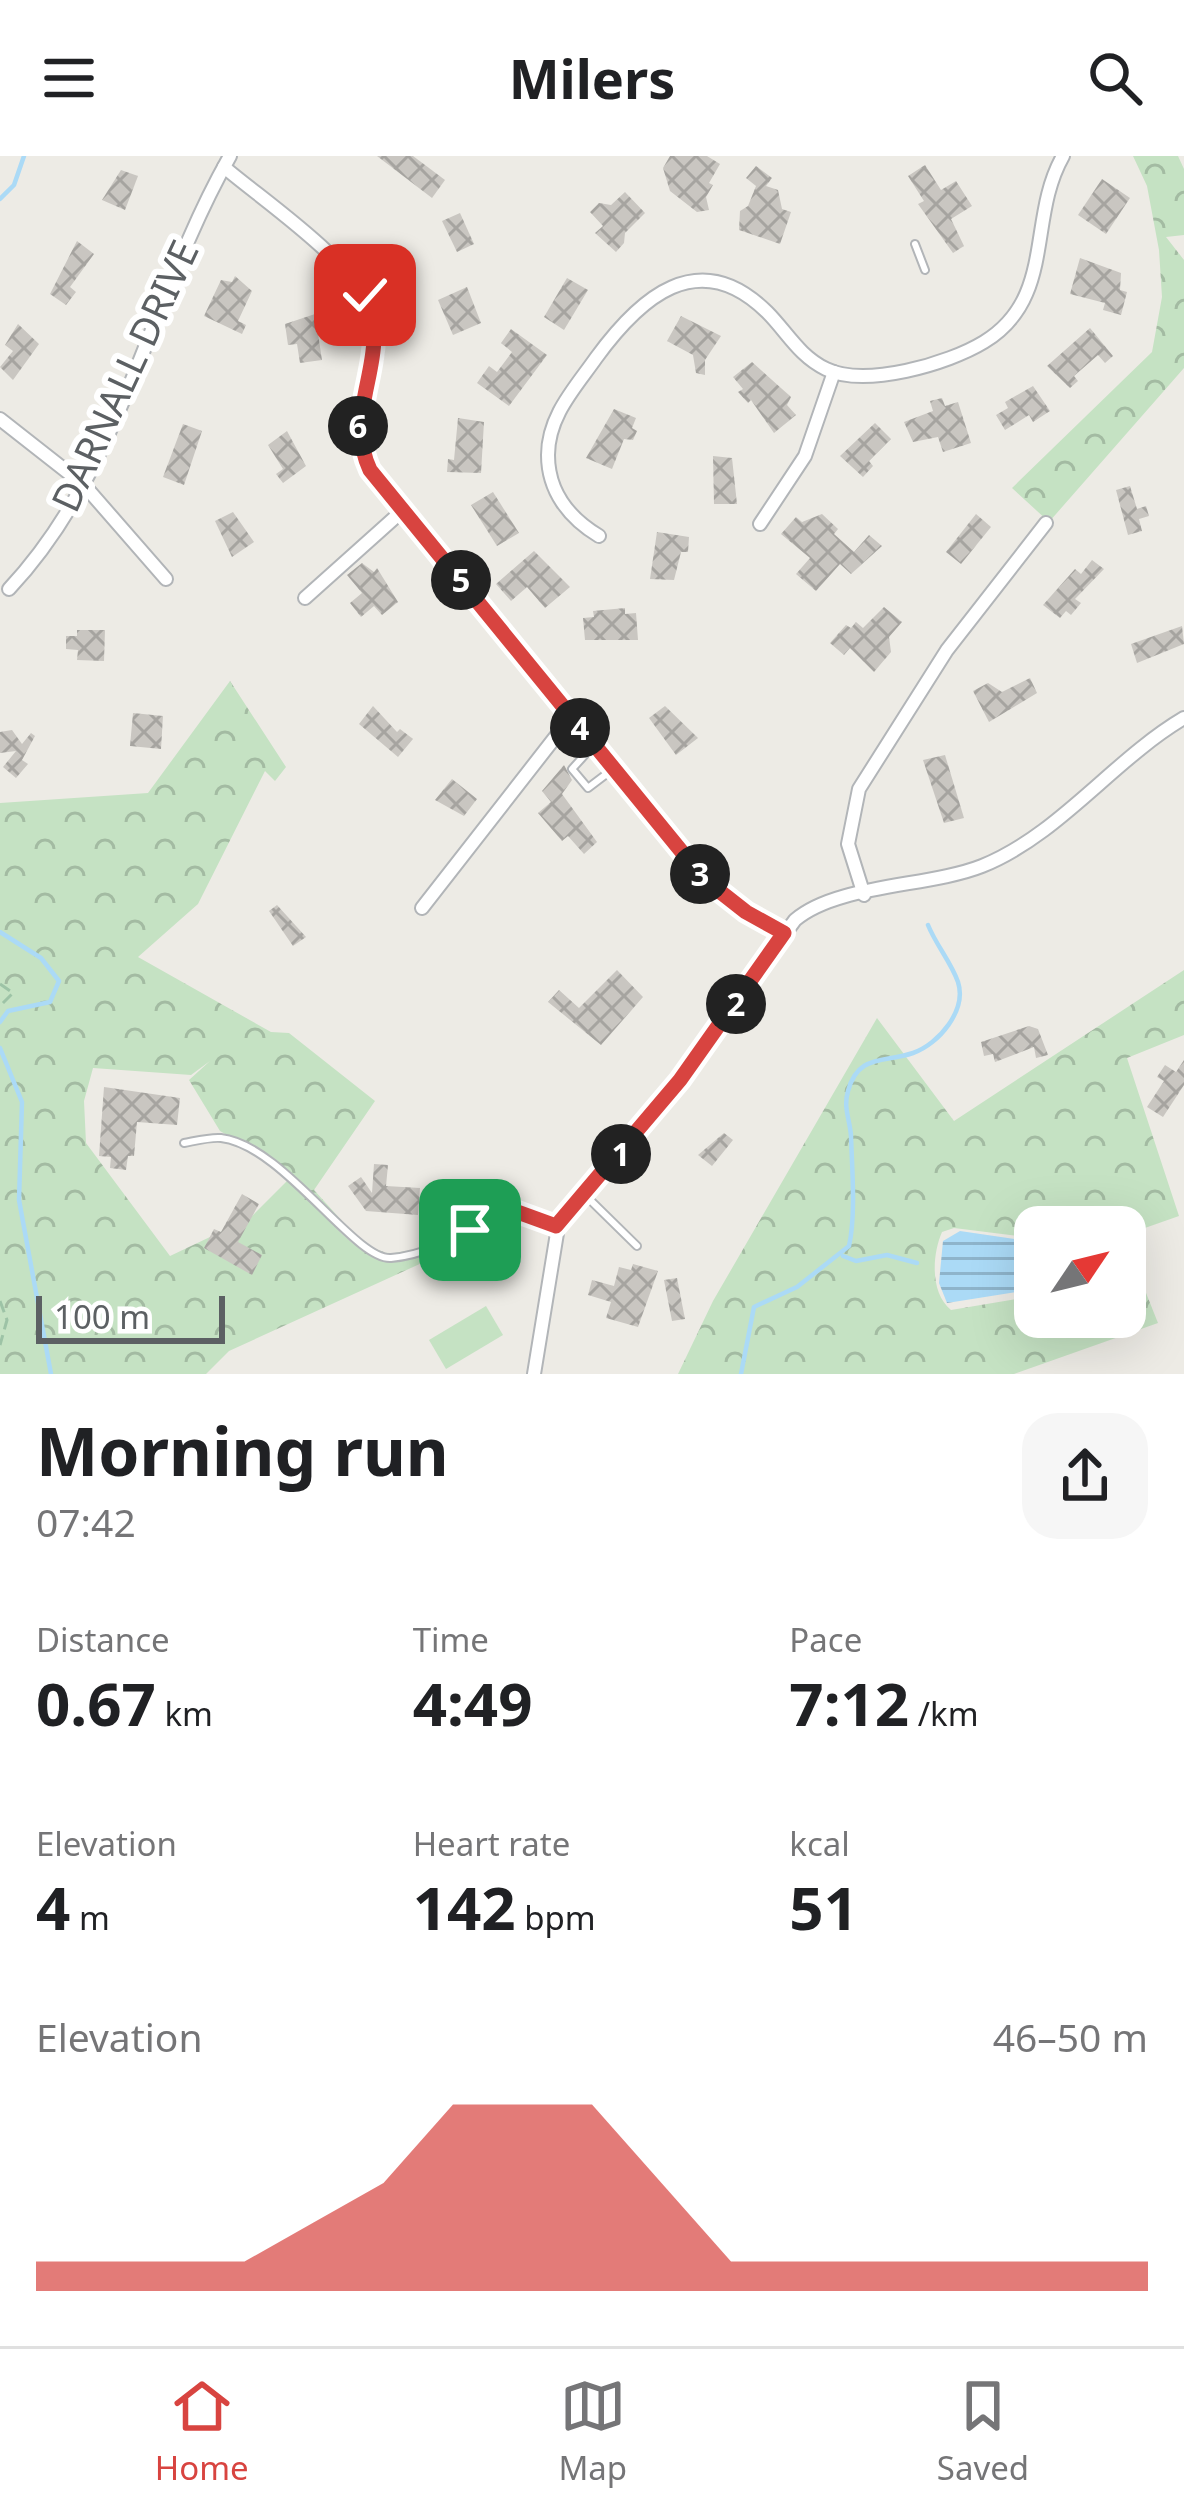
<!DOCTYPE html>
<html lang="en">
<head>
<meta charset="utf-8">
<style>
  body { margin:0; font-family:"Noto Sans",sans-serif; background:#f6f6f6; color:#202124; height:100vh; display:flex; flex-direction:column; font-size:45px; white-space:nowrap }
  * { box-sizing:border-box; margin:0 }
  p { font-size:39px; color:#757577 }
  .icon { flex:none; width:66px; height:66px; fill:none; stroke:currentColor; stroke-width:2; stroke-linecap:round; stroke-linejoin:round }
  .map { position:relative; height:1218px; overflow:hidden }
  .panel { display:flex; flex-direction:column; background:#fff; flex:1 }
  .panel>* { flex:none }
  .needle { width:78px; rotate:55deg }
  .tools { position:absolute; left:1014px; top:1050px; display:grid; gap:24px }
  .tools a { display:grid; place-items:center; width:132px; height:132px; border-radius:24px; background:#fff; box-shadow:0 12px 48px #0002; font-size:60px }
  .scale { position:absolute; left:36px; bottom:30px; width:189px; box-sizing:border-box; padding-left:12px; border:6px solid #5c6063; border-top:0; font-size:33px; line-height:42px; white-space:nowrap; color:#5c6063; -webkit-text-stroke:9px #fff; paint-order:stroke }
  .pin { position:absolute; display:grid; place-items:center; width:102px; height:102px; color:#fff; margin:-51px; border-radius:24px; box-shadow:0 6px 18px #0006 }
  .km { position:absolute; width:60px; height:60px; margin:-30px; border-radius:50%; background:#222; color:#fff; font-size:33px; line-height:60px; text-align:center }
  .round { display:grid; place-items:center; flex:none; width:126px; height:126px; border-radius:36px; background:#f6f6f6 }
  .overview { display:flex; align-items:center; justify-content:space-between; height:204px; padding:0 36px }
  h1 { font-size:66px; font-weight:700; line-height:90px }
  .stats { display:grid; grid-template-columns:repeat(3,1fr); gap:18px; height:204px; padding:12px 36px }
  .stats div { display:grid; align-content:center }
  .stats b { font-size:60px; font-weight:700 }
  .stats small { font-size:33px; font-weight:400 }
  .stats p { font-size:33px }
  .chart { height:336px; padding:24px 36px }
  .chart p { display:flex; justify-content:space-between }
  .chart svg { width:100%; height:216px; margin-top:12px; fill:#d84440; opacity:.7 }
  header { display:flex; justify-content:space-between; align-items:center; height:156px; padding:0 36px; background:#fff; font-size:54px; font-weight:700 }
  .tab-bar { display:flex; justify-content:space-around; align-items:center; height:168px; border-top:3px solid #e0e0e0; background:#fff; font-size:33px; color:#757577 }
  .tab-bar a { display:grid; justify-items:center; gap:6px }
  .tab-bar .on { color:#d84440 }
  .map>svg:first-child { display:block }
  .grass { fill:#c5e2c3 }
  .forest { fill:url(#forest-crowns) }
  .water { fill:url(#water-rules) }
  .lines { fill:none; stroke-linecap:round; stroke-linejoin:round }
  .stream { stroke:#abdaf6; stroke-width:4.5 }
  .building { fill:url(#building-cross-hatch) }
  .service-casing { stroke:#b2b5b8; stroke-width:10 }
  .minor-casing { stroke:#b2b5b8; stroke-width:16 }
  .path { stroke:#9dc3a6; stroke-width:3; stroke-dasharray:12 6; stroke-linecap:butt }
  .service { stroke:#fff; stroke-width:6 }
  .minor { stroke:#fff; stroke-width:12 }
  .route-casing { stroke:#fff; stroke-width:24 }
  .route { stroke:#d84440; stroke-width:15 }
  .labels { text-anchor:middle; stroke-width:12; stroke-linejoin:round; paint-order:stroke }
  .street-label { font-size:39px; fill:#5c6063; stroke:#fff }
</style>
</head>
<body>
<header><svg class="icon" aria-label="menu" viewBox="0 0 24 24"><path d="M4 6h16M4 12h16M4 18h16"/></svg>Milers<svg class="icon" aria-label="search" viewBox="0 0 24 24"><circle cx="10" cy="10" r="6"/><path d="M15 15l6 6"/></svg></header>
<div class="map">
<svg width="1184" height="1218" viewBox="0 0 1184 1218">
  <defs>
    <pattern id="forest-crowns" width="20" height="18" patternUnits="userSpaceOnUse" patternTransform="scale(3)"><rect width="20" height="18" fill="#c5e2c3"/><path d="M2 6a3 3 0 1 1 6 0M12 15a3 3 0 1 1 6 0" fill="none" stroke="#a3bba2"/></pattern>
    <pattern id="water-rules" width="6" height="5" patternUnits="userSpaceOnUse" patternTransform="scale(3)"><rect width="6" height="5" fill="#abdaf6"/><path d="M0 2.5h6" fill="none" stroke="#8eb4cb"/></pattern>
    <pattern id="building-cross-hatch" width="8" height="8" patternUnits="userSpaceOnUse" patternTransform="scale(3)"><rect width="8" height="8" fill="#c9c6c1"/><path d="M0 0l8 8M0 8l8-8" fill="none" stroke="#a6a4a0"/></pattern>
  </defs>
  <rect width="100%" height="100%" fill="#edebe5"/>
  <path class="grass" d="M486,1150L503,1179L446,1213L429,1184Z"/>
  <g class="forest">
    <path d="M1133,0H1178L1184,13V79L1166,81L1184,104V212L1049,366L1012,332L1152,196L1162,141L1159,94L1147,30Z"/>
    <path d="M230,525L286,611L275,625L265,615L198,748L138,801L271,876L289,877L375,945L314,1034L363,1088L389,1098L417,1093L509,1052L545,1059L510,1055L409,1099L370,1095L286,1014L220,975L189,924L210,905L191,919L93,912L84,945L86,987L170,1100L250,1062L291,1021C315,1043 336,1079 364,1095C423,1130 480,1044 541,1063L503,1070L229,1195L206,1218H0V647L148,637Z"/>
    <path d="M1184,814V879L1127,902L1179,1060L1125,1079V1071H1035V1082L954,1072L942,1076C932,1099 930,1137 951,1154L1035,1140V1161H1125V1084L1158,1167L1014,1218H678L713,1145L877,862L954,965Z"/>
  </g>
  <path class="water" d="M960,1075L1035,1086V1133L947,1147L939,1127L943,1085Z"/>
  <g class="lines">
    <g class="stream">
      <path d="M0,43L14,29L24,0"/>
      <path d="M0,776L41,802L59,825L50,846L8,855L0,866"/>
      <path d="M0,892L22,946L19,1044L51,1218"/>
      <path d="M843,1100L856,1105L887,1099L917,1107"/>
      <path d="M741,1218L754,1151L797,1131L849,1090C856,1059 852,1012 851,980C850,964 843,952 848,935C858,898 883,907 913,897C939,888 967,854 958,826C951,806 936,789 928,769"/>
    </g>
  </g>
  <g class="building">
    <path d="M377,0H413L445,24L432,42Z"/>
    <path d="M670,0H707L720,8L709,27L713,29L706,41L709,54L697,56L670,35L663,12Z"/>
    <path d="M925,9L941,34L956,25L972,50L951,63L964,90L953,97L918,48L924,45L908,20Z"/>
    <path d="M756,10L772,22L766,30L778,34L782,53L791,56L780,88L739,74L740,55L748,50L756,30L746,22Z"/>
    <path d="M121,14L138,20L125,54L102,44Z"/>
    <path d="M1102,23L1130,42L1106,78L1078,59Z"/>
    <path d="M625,36L645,57L625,77L624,87L616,96L595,77L603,70L590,56L599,47L611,49Z"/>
    <path d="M460,57L474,88L457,96L442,65Z"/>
    <path d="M77,85L94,98L70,131L76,136L66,149L50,138Z"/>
    <path d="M1080,102L1121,117L1120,134L1127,136L1121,159L1103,154L1105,147L1070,138Z"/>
    <path d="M235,120L252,135L238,165L246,169L242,178L204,160L221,124L232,126Z"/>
    <path d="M567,122L588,134L564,174L544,161Z"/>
    <path d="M467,131L481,167L453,179L438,144Z"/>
    <path d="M315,158L322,204L300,207L297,188L288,189L285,168Z"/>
    <path d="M681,160L721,180L705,204V219L696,217L693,199L667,185Z"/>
    <path d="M18,168L39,188L13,224L0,211L13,195L5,189Z"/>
    <path d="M1090,172L1113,200L1105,207L1098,199L1074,220L1078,225L1070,232L1047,210Z"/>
    <path d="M511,173L547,199L509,250L477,227L489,210L497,216L512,196L501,187Z"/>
    <path d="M752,206L791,241L787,249L796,259L774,277L751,244L748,247L738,236L743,233L733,221Z"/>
    <path d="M1033,230L1050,255L1033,266L1029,259L1005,274L996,259L1008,252L1005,246Z"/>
    <path d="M942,242L945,250L958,246L971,287L943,296L938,281L913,286L904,266L933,255L930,245Z"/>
    <path d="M614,253L636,262L632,272L637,275L633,284L624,283L612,313L586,302Z"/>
    <path d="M458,262L484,266L481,317L447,316L448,303L454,304Z"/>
    <path d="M875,267L891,283L869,305L873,310L863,321L840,300Z"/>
    <path d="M183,268L202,275L184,329L163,321Z"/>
    <path d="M287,275L306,310L283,327L276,318L283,313L268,289Z"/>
    <path d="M713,300L732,302L737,348H714Z"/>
    <path d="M1130,330L1137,353L1146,350L1149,360L1139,363L1142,375L1128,379L1116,334Z"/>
    <path d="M493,336L519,377L497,390L471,349Z"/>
    <path d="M233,356L254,386L232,401L215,365Z"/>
    <path d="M822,358L838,373L834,378L854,396L869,379L882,390L851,418L840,408L816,435L796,418L810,402L781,378L796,361L802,366Z"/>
    <path d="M976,358L991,371L961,408L946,396Z"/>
    <path d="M657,376L689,381L688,396H681L674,424L650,423Z"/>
    <path d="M534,395L570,431L545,452L527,431L511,445L496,428Z"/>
    <path d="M1092,404L1104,413L1075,443L1081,447L1071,459L1066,455L1060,462L1043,449L1075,413L1081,418Z"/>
    <path d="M362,407L374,416L377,412L398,446L382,459L374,450L361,461L350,447L362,437L347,419Z"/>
    <path d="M884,451L902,466L889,481L891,496L874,516L850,492L844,499L830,487L846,469L851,472L856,466L863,472Z"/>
    <path d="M625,452V458L636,457L638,484H585L583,462L594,461L593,455Z"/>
    <path d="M1182,470L1184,488L1137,507L1131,488Z"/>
    <path d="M77,474H105L104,505L77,504L78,494L66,493V480H77Z"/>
    <path d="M1030,522L1037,537L989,566L973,535L988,527L1002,536Z"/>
    <path d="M373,550L397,576L400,573L413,583L398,601L359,568Z"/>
    <path d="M665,550L698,582L676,599L649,562Z"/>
    <path d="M133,557L163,560L161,593L130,590Z"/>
    <path d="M12,574L22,588L31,577L35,580L22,604L28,608L16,622L3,611L16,595L0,597V576Z"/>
    <path d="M945,599L964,662L944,667L923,604Z"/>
    <path d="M564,609L572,624L562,638L597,686L584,698L568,680L562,685L538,657L551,646L542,635Z"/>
    <path d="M452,623L477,643L464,660L435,644Z"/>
    <path d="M277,749L306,781L293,790L269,755Z"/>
    <path d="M617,814L643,841L601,889L548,846L559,834L579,852Z"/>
    <path d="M1029,870L1038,873L1048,899L1036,902L1034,891L995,906L993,898L984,900L981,886Z"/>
    <path d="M1184,904V929L1163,961L1147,951L1164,925L1157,921L1165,909L1176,916Z"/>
    <path d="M104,931L180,942L177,969L137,966L134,1000H128L126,1014L110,1012L111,1001L99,1000Z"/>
    <path d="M724,977L733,984L712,1010L698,999Z"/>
    <path d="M374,1008L388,1009L386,1030L420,1032L418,1059L366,1055L348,1030L361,1021L372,1037Z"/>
    <path d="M242,1038L259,1048L238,1086L262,1099L252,1119L204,1092L214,1073L221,1076Z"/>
    <path d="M633,1108L658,1115L638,1171L606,1162L611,1146L588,1139L592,1124L614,1130L619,1111L631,1114Z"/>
    <path d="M677,1122L685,1163L672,1165L664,1124Z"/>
  </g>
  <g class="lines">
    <defs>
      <g id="service">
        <path d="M915,88L925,114"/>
        <path d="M592,591L572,613L588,632L613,613"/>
        <path d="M184,987C195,985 210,981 221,982C283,989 355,1105 391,1102C432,1099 475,1071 511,1054L556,1069"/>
        <path d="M584,1038L637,1090"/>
      </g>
      <g id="minor">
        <path d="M224,11C265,46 357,107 373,158C393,222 332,258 377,325L704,723L745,756L784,777"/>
        <path d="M0,263L84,329L166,423"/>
        <path d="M760,368L805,300L834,216"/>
        <path d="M599,380C569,362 548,335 548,299C548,260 575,232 596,202C639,143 698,88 767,156C787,176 799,200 826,213C865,232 948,208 984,186C1056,142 1027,63 1063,0"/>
        <path d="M9,433C122,313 150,140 230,0"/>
        <path d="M305,442L401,356"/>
        <path d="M864,739L848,688L859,633L947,494L1046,367"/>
        <path d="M422,752L571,561"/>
        <path d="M534,1218L559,1065L638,979L795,764C837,728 929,731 982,710C1059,679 1113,604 1184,562"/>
      </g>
    </defs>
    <use href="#service" class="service-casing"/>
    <use href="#minor" class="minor-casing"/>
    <g class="path">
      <path d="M0,828L13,837L0,850"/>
      <path d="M0,1145L7,1164L0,1189"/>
    </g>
    <use href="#service" class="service"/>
    <use href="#minor" class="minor"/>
  </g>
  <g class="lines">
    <defs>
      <path id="route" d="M365,139C394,201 341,252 370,314L704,723L746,756L784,777L680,924L556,1070L512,1054L470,1074"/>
    </defs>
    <use href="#route" class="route-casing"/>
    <use href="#route" class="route"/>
  </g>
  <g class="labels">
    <g class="street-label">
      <text transform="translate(125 220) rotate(-65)" y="14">DARNALL DRIVE</text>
    </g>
  </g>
</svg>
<div class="tools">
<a><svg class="needle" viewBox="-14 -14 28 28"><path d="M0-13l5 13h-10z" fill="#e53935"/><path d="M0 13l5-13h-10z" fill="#757577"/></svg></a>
</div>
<div class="scale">100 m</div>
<div class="pin" style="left:470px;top:1074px;background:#1e9e55"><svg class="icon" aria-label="arrive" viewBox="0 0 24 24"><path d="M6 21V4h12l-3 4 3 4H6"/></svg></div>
<div class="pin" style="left:365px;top:139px;background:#d93025"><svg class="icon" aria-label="check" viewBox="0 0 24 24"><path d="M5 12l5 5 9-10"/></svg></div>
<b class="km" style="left:621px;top:998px">1</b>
<b class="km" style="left:736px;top:848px">2</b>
<b class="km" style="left:700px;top:718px">3</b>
<b class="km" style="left:580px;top:572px">4</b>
<b class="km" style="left:461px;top:424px">5</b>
<b class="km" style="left:358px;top:270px">6</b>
</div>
<section class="panel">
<div class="overview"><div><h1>Morning run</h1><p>07:42</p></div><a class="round"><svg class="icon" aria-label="share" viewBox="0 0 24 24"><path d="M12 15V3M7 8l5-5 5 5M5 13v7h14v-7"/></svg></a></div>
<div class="stats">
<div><p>Distance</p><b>0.67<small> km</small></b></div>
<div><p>Time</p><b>4:49</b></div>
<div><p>Pace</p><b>7:12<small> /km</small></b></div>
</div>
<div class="stats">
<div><p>Elevation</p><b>4<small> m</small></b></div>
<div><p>Heart rate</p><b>142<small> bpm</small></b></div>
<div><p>kcal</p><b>51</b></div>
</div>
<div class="chart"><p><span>Elevation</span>46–50 m</p>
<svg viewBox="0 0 160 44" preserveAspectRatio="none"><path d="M0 44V38L10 38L20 38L30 38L40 30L50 22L60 6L70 6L80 6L90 22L100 38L110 38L120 38L130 38L140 38L150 38L160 38V44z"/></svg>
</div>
</section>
<nav class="tab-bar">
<a class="on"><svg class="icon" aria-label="home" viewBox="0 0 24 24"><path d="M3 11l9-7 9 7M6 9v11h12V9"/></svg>Home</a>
<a><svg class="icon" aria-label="map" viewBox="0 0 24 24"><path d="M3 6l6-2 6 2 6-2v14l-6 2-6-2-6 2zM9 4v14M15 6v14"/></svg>Map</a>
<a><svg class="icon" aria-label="saved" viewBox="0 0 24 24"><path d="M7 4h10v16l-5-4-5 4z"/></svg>Saved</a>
</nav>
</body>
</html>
